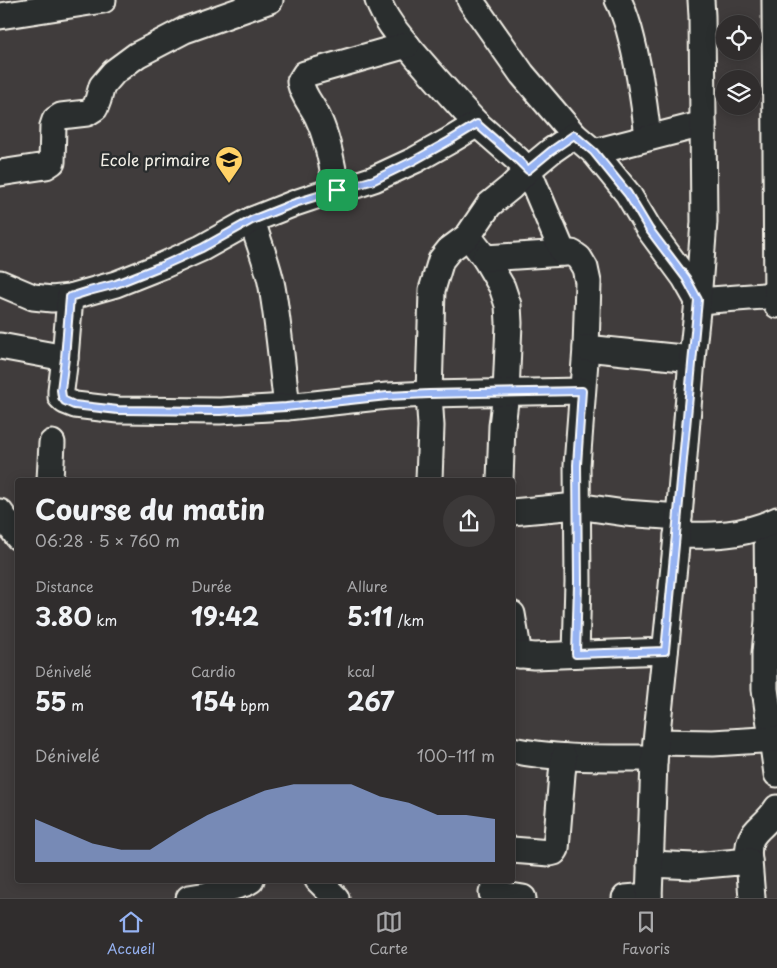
<!DOCTYPE html>
<html lang="fr">
<head>
<meta charset="utf-8">
<style>
  body { margin:0; font-family:"Playpen Sans",sans-serif; background:#3c3939; color:#f1f3f6; height:100vh; display:flex; flex-direction:column; font-size:19px; white-space:nowrap }
  * { box-sizing:border-box; margin:0 }
  p { font-size:16px; color:#a8a8aa }
  .icon { flex:none; width:28px; height:28px; fill:none; stroke:currentColor; stroke-width:2; stroke-linecap:round; stroke-linejoin:round }
  .map { position:relative; flex:1; overflow:hidden }
  .sheet { position:absolute; left:15px; top:478px; width:500px; height:405px; display:flex; flex-direction:column; background:#302d2d; border-radius:5px; box-shadow:0 2px 12px #0003,0 0 0 1px #4b4949 }
  .sheet>* { flex:none }
  .buttons { position:absolute; left:716px; top:15px; display:grid; gap:10px }
  .buttons a { display:grid; place-items:center; width:45px; height:45px; border-radius:50%; background:#302d2d; box-shadow:0 2px 12px #0003,0 0 0 1px #4b4949; font-size:25px }
  .pin { position:absolute; display:grid; place-items:center; width:42px; height:42px; color:#fff; margin:-21px; border-radius:10px; box-shadow:0 2px 8px #0006 }
  .round { display:grid; place-items:center; flex:none; width:52px; height:52px; border-radius:26px; background:#3c3939 }
  .overview { display:flex; align-items:center; justify-content:space-between; height:85px; padding:0 20px }
  h1 { font-size:28px; font-weight:700; line-height:38px }
  .stats { display:grid; grid-template-columns:repeat(3,1fr); gap:8px; height:85px; padding:5px 20px }
  .stats div { display:grid; align-content:center }
  .stats b { font-size:25px; font-weight:700 }
  .stats small { font-size:14px; font-weight:400 }
  .stats p { font-size:14px }
  .chart { height:140px; padding:10px 20px }
  .chart p { display:flex; justify-content:space-between }
  .chart svg { width:100%; height:90px; margin-top:5px; fill:#95b2f1; opacity:.7 }
  .dock { display:flex; justify-content:space-around; align-items:center; height:70px; border-top:1px solid #4b4949; background:#302d2d; font-size:14px; color:#a8a8aa }
  .dock a { display:grid; justify-items:center; gap:2px }
  .dock .current { color:#95b2f1 }
  .map>svg:first-child { display:block }
  .lines { fill:none; stroke-linecap:round; stroke-linejoin:round }
  .minor-casing { stroke:#f4f1e8; stroke-width:29 }
  .minor { stroke:#2a2d2e; stroke-width:25 }
  .route-casing { stroke:#fff; stroke-width:10 }
  .route { stroke:#95b2f1; stroke-width:6 }
  .labels { text-anchor:middle; stroke-width:5; stroke-linejoin:round; paint-order:stroke }
  .poi-label { font-size:16px; fill:#f4f1e8; stroke:#2a2d2e; text-anchor:end }
</style>
</head>
<body>
<div class="map">
<svg width="777" height="898" viewBox="0 0 777 898">
  <rect width="100%" height="100%" fill="#403c3c"/>
  <filter id="ink" filterUnits="userSpaceOnUse"><feTurbulence type="fractalNoise" baseFrequency=".02" numOctaves="2"/><feDisplacementMap in="SourceGraphic" scale="10" xChannelSelector="R" yChannelSelector="G"/><feConvolveMatrix kernelMatrix="1 2 1 2 8 2 1 2 1" color-interpolation-filters="sRGB"/></filter>
  <g filter="url(#ink)">
    <g class="lines">
      <defs>
        <g id="minor">
          <path d="M378,0C385,21 403,40 417,57C437,80 456,102 477,124"/>
          <path d="M470,0L522,74L574,135L594,152L628,194L649,229L685,278L698,301L777,295"/>
          <path d="M618,0C623,9 626,19 629,29C639,65 644,101 648,137"/>
          <path d="M775,0L777,305"/>
          <path d="M0,16L103,0"/>
          <path d="M594,152L703,124"/>
          <path d="M0,173L46,166L52,162L53,126L55,120L61,116L87,113L95,108L98,100L102,86L114,72L137,55L185,30L270,0"/>
          <path d="M337,189C332,167 329,142 319,120C313,105 304,99 300,82L305,74L407,45"/>
          <path d="M252,220C258,242 268,264 272,287C279,327 282,367 287,407"/>
          <path d="M468,236L485,258L502,287L508,305L509,323L506,393L502,426L500,480"/>
          <path d="M485,258L563,253"/>
          <path d="M0,283L33,297L52,299L70,297L116,284L164,265L202,248L252,220L295,203L337,189L353,186L374,179L415,160L449,141L477,124L518,160L528,170L563,253H572L579,258L585,268L588,282L586,348L577,465L578,582L576,654"/>
          <path d="M70,297L65,358L61,390V397L65,401L75,405L118,410L220,411L287,407L387,396L429,394L582,391"/>
          <path d="M0,346L65,358"/>
          <path d="M586,348L692,359"/>
          <path d="M50,480L52,443"/>
          <path d="M429,480L431,426L429,394L432,290L441,260L449,250L468,236L489,205L511,187L528,170L551,151L574,135"/>
          <path d="M0,512L18,537"/>
          <path d="M512,512L577,506L625,513L679,517"/>
          <path d="M767,525L768,621L765,653V689L777,774"/>
          <path d="M677,535C713,536 743,536 777,520"/>
          <path d="M512,614L519,655"/>
          <path d="M512,654L534,656L665,651"/>
          <path d="M656,742L713,743L777,739"/>
          <path d="M512,750C555,759 599,758 642,758L654,762"/>
          <path d="M512,850L550,853L554,852L556,849L562,774L564,757"/>
          <path d="M749,861C745,829 763,831 777,808"/>
          <path d="M650,864L694,866L749,861L752,898"/>
          <path d="M318,880L336,898"/>
          <path d="M492,893L523,898"/>
          <path d="M189,898L207,895L246,883L251,880"/>
          <path d="M625,898L649,896"/>
          <path d="M649,898L654,762L679,517L692,359L698,301L704,222L702,16L701,0"/>
        </g>
      </defs>
      <use href="#minor" class="minor-casing"/>
      <use href="#minor" class="minor"/>
    </g>
  </g>
  <g class="lines" filter="url(#ink)">
    <defs>
      <path id="route" d="M477,124L518,160L528,170L551,151L574,135L594,152L628,194L649,229L686,278L698,300L665,651L576,654L578,582L577,465L582,391L429,394L387,396L286,407L220,411L118,410L74,405L65,401L62,397L61,390L65,358L70,297L89,291L116,284L164,265L202,248L252,220L295,203L337,190L353,186L374,180L415,160L449,141Z"/>
    </defs>
    <use href="#route" class="route-casing"/>
    <use href="#route" class="route"/>
  </g>
  <defs>
    <symbol id="school-pin" viewBox="-11 -11 22 30"><path d="M0 17L-7.5 6A9.5 9.5 0 1 1 7.5 6Z" fill="#ffd166" stroke="#2a2d2e"/><path d="M0-5L7-2L0 1L-7-2ZM-4 1L0 2.5L4 1V4Q0 6-4 4Z" fill="#111"/></symbol>
  </defs>
  <g fill-rule="evenodd">
    <use href="#school-pin" x="213" y="144" width="32" height="43"/>
  </g>
  <g class="labels">
    <g class="poi-label">
      <text x="210" y="166">Ecole primaire</text>
    </g>
  </g>
</svg>
<div class="buttons">
<a><svg class="icon" aria-label="locate" viewBox="0 0 24 24"><circle cx="12" cy="12" r="6"/><path d="M12 2v4M12 18v4M2 12h4M18 12h4"/></svg></a>
<a><svg class="icon" aria-label="layers" viewBox="0 0 24 24"><path d="M12 4l9 5-9 5-9-5zM3 14l9 5 9-5"/></svg></a>
</div>
<div class="pin" style="left:337px;top:190px;background:#1e9e55"><svg class="icon" aria-label="arrive" viewBox="0 0 24 24"><path d="M6 21V4h12l-3 4 3 4H6"/></svg></div>
<section class="sheet">
<div class="overview"><div><h1>Course du matin</h1><p>06:28 · 5 × 760 m</p></div><a class="round"><svg class="icon" aria-label="share" viewBox="0 0 24 24"><path d="M12 15V3M7 8l5-5 5 5M5 13v7h14v-7"/></svg></a></div>
<div class="stats">
<div><p>Distance</p><b>3.80<small> km</small></b></div>
<div><p>Durée</p><b>19:42</b></div>
<div><p>Allure</p><b>5:11<small> /km</small></b></div>
</div>
<div class="stats">
<div><p>Dénivelé</p><b>55<small> m</small></b></div>
<div><p>Cardio</p><b>154<small> bpm</small></b></div>
<div><p>kcal</p><b>267</b></div>
</div>
<div class="chart"><p><span>Dénivelé</span>100–111 m</p>
<svg viewBox="0 0 160 44" preserveAspectRatio="none"><path d="M0 44V23L10 29L20 35L30 38L40 38L50 29L60 21L70 15L80 9L90 6L100 6L110 6L120 12L130 15L140 21L150 21L160 23V44z"/></svg>
</div>
</section>
</div>
<nav class="dock">
<a class="current"><svg class="icon" aria-label="home" viewBox="0 0 24 24"><path d="M3 11l9-7 9 7M6 9v11h12V9"/></svg>Accueil</a>
<a><svg class="icon" aria-label="map" viewBox="0 0 24 24"><path d="M3 6l6-2 6 2 6-2v14l-6 2-6-2-6 2zM9 4v14M15 6v14"/></svg>Carte</a>
<a><svg class="icon" aria-label="saved" viewBox="0 0 24 24"><path d="M7 4h10v16l-5-4-5 4z"/></svg>Favoris</a>
</nav>
</body>
</html>
